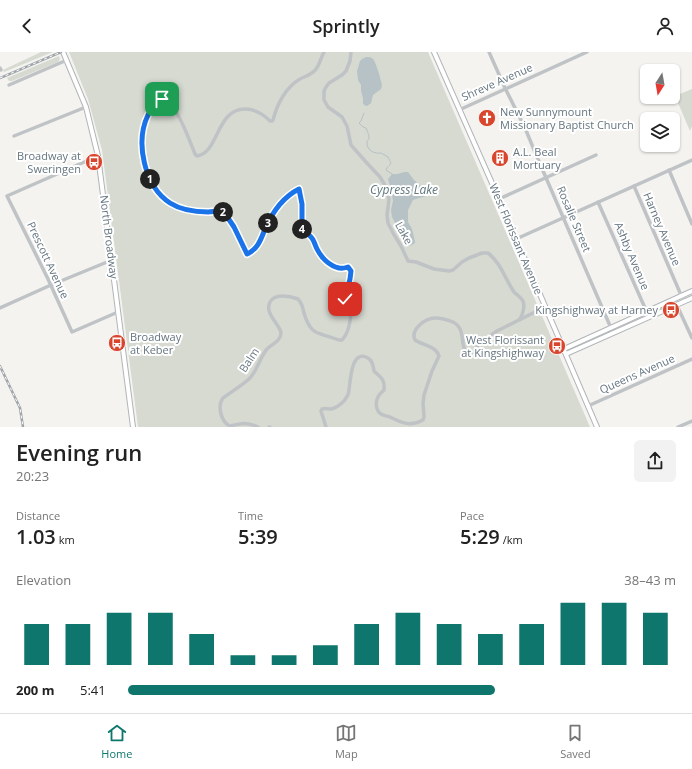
<!DOCTYPE html>
<html lang="en">
<head>
<meta charset="utf-8">
<style>
  body { margin:0; font-family:"Open Sans",sans-serif; background:#f2f2f2; color:#222; height:100vh; display:flex; flex-direction:column; font-size:15px; white-space:nowrap }
  * { box-sizing:border-box; margin:0 }
  p { font-size:13px; color:#767676 }
  .icon { flex:none; width:22px; height:22px; fill:none; stroke:currentColor; stroke-width:2; stroke-linecap:round; stroke-linejoin:round }
  .map { position:relative; height:375px; overflow:hidden }
  .sheet { display:flex; flex-direction:column; background:#fff; flex:1 }
  .sheet>* { flex:none }
  .needle { width:26px; rotate:191deg }
  .fabs { position:absolute; left:640px; top:12px; display:grid; gap:8px }
  .fabs a { display:grid; place-items:center; width:40px; height:40px; border-radius:6px; background:#fff; box-shadow:0 1px 3px #0004; font-size:20px }
  .pin { position:absolute; display:grid; place-items:center; width:34px; height:34px; color:#fff; margin:-17px; border-radius:8px; box-shadow:0 2px 6px #0006 }
  .km { position:absolute; width:20px; height:20px; margin:-10px; border-radius:50%; background:#222; color:#fff; font-size:11px; line-height:20px; text-align:center }
  .round { display:grid; place-items:center; flex:none; width:42px; height:42px; border-radius:6px; background:#f2f2f2 }
  .head { display:flex; align-items:center; justify-content:space-between; height:68px; padding:0 16px }
  h1 { font-size:22px; font-weight:600; line-height:30px }
  .figures { display:grid; grid-template-columns:repeat(3,1fr); gap:6px; height:68px; padding:4px 16px }
  .figures div { display:grid; align-content:center }
  .figures b { font-size:20px; font-weight:600 }
  .figures small { font-size:11px; font-weight:400 }
  .figures p { font-size:11px }
  .chart { height:112px; padding:8px 16px }
  .chart p { display:flex; justify-content:space-between }
  .chart svg { width:100%; height:72px; margin-top:4px; stroke:#0f766e; stroke-width:6 }
  ul { padding:0 16px; list-style:none; font-size:13px }
  li { display:grid; grid-template-columns:64px 48px 1fr; align-items:center; height:30px }
  li i { height:10px; border-radius:5px; background:#0f766e }
  header { display:flex; justify-content:space-between; align-items:center; height:52px; padding:0 16px; background:#fff; font-size:18px; font-weight:600 }
  .tab-bar { display:flex; justify-content:space-around; align-items:center; height:56px; border-top:1px solid #e0e0e0; background:#fff; font-size:11px; color:#767676 }
  .tab-bar a { display:grid; justify-items:center; gap:2px }
  .tab-bar .active { color:#0f766e }
  .map>svg:first-child { display:block }
  .green { fill:#d6dad1 }
  .water { fill:#b6c2c5 }
  .lines { fill:none; stroke-linecap:round; stroke-linejoin:round }
  .stream { stroke:#b6c2c5; stroke-width:1 }
  .major-casing { stroke:#b1b5b8; stroke-width:6 }
  .minor { stroke:#bfc3c6; stroke-width:3.5 }
  .major { stroke:#fff; stroke-width:4 }
  .rail-casing { stroke:#9fa5a9; stroke-width:2.5 }
  .rail { stroke:#fff; stroke-width:1; stroke-dasharray:3; stroke-linecap:butt }
  .route-casing { stroke:#fff; stroke-width:8 }
  .route { stroke:#1a73e8; stroke-width:5 }
  .labels { text-anchor:middle; stroke-width:4; stroke-linejoin:round; paint-order:stroke }
  .street-label { font-size:11px; fill:#65757f; stroke:#fff }
  .poi-label { font-size:11px; fill:#65757f; stroke:#fff; text-anchor:start }
  .water-label { font-size:12px; font-style:italic; fill:#60777d; stroke:#fff }
</style>
</head>
<body>
<header><svg class="icon" aria-label="back" viewBox="0 0 24 24"><path d="M15 5l-7 7 7 7"/></svg>Sprintly<svg class="icon" aria-label="person" viewBox="0 0 24 24"><circle cx="12" cy="8" r="4"/><path d="M4 21q1-7 8-7t8 7"/></svg></header>
<div class="map">
<svg width="692" height="375" viewBox="0 0 692 375">
  <rect width="100%" height="100%" fill="#f4f3f0"/>
  <g class="green">
    <path d="M41,0H53L4,20L3,18Z"/>
    <path d="M69,0H428L590,375H138L102,98L88,47Z"/>
    <path d="M59,4L60,7L58,10L12,29H9L7,26Z"/>
    <path d="M692,37V74L690,79L675,44Z"/>
  </g>
  <g class="water">
    <path d="M366,5C369,5 371,5 373,7C376,10 381,28 382,33L381,37L373,43L371,51L367,54H366L363,52V46L361,39V33L358,28L357,19L360,9L362,7Z"/>
    <path d="M405,120H408L414,128L424,137L427,141L426,144L416,147L413,148L408,158V170L412,177L415,190V191L410,194L406,193L392,165L391,158L393,149L391,138L388,127L392,122H397Z"/>
  </g>
  <g class="lines">
    <path class="stream" d="M364,61L361,69L359,71L363,75L366,76C367,79 369,82 369,85C369,87 367,89 367,91C367,99 375,102 381,101L388,105L391,111C390,114 387,114 386,118L392,122"/>
    <defs>
      <g id="major">
        <path d="M63,0L86,55L98,104L133,375"/>
        <path d="M434,0L499,147L597,375"/>
        <path d="M564,297L692,239"/>
        <path d="M566,302L692,246"/>
      </g>
    </defs>
    <use href="#major" class="major-casing"/>
    <g class="minor">
      <path d="M351,0L350,9L346,19L342,23L329,31L326,35L324,39V48L328,55L342,65L347,74L351,93L366,110L380,125L386,135L389,147L387,163L388,171L393,181L401,194L408,209L416,210L434,217L449,219L453,218L462,210L469,206L482,201H488C501,211 505,227 514,240C517,243 521,245 523,249C525,254 523,262 520,267"/>
      <path d="M489,0L505,36L525,76L537,105L611,276"/>
      <path d="M0,16L1,18"/>
      <path d="M9,33L67,8"/>
      <path d="M459,58L587,0"/>
      <path d="M14,84L86,55"/>
      <path d="M98,104L7,144L48,227L72,280L118,260"/>
      <path d="M669,118L692,172"/>
      <path d="M634,134L684,250"/>
      <path d="M499,147L596,103"/>
      <path d="M598,150L649,265"/>
      <path d="M516,187L692,108"/>
      <path d="M674,247L692,286"/>
      <path d="M0,256L51,233L112,208"/>
      <path d="M588,354L692,307"/>
      <path d="M258,375C247,370 242,371 230,374C221,370 217,354 223,346C231,340 243,333 250,326C257,319 260,305 267,297C272,292 281,289 281,281C280,272 264,262 270,250C275,241 290,244 298,247C302,251 303,256 304,261C311,285 319,280 339,288H342C348,282 352,267 350,258C348,254 345,251 345,247C346,237 351,228 351,219L348,215C333,218 324,210 317,197C315,193 314,188 312,185C308,181 305,182 302,177V152L299,137C285,144 275,157 268,171C262,182 260,196 247,202L234,175L224,160C218,158 214,160 208,160C195,160 182,158 170,151C147,136 138,101 143,75C145,67 150,59 154,53C157,50 159,46 164,47C177,52 190,90 195,102L197,104C219,101 216,57 245,57C255,57 263,62 270,69H272L273,68C277,52 286,35 300,27C306,24 313,22 316,17C320,12 321,5 324,0"/>
      <path d="M269,375H270"/>
      <path d="M326,375L321,359L322,357C325,356 328,357 331,357C336,356 341,352 344,349C345,348 347,344 348,343C351,334 349,296 368,306C373,309 373,314 374,319C381,326 385,327 384,338C382,340 379,342 378,345C375,350 376,359 381,362C384,364 388,364 390,365C402,371 410,375 423,368L424,365L423,351L424,343L432,319L439,304C436,294 422,293 415,288C410,278 425,266 435,266C440,266 448,268 453,270C469,278 456,300 472,301L480,291L497,279L545,255"/>
      <path d="M678,375L692,369"/>
    </g>
    <use href="#major" class="major"/>
    <defs>
      <g id="rail">
        <path d="M0,26L61,0"/>
        <path d="M0,314L20,356L23,375"/>
      </g>
    </defs>
    <use href="#rail" class="rail-casing"/>
    <use href="#rail" class="rail"/>
  </g>
  <g class="lines">
    <defs>
      <path id="route" d="M162,47C155,50 151,57 148,63C135,90 144,134 170,151C181,158 195,160 208,160C214,160 218,158 224,160L234,175L247,202C258,197 261,187 265,177C272,161 283,145 299,137L302,152V177C305,182 308,181 311,185C314,188 315,193 317,197C321,205 329,214 339,216C342,217 345,216 348,215L351,219L350,227L345,247"/>
    </defs>
    <use href="#route" class="route-casing"/>
    <use href="#route" class="route"/>
  </g>
  <defs>
    <symbol id="church-disc" viewBox="-11 -11 22 22"><circle r="9.5" fill="#d7462d" stroke="#fff"/><path d="M-1.2-6h2.4v3.5h3.3v2.4h-3.3V6h-2.4V-.1h-3.3v-2.4h3.3Z" fill="#fff"/></symbol>
    <symbol id="building-disc" viewBox="-11 -11 22 22"><circle r="9.5" fill="#d7462d" stroke="#fff"/><path d="M-4-6H4V6H1V3H-1V6H-4ZM-2.5-4.3h1.7v1.8h-1.7ZM.8-4.3h1.7v1.8H.8ZM-2.5-1h1.7V.8h-1.7ZM.8-1h1.7V.8H.8Z" fill="#fff"/></symbol>
    <symbol id="bus-disc" viewBox="-11 -11 22 22"><circle r="9.5" fill="#d7462d" stroke="#fff"/><path d="M-5-6H5V4H4V6H2V4H-2V6H-4V4H-5ZM-3.5-4V0h7V-4ZM-3.5 1.2v1.5H-2V1.2ZM2 1.2v1.5H3.5V1.2Z" fill="#fff"/></symbol>
  </defs>
  <g fill-rule="evenodd">
    <use href="#church-disc" x="477" y="56" width="20" height="20"/>
    <use href="#building-disc" x="490" y="96" width="20" height="20"/>
    <use href="#bus-disc" x="84" y="100" width="20" height="20"/>
    <use href="#bus-disc" x="661" y="248" width="20" height="20"/>
    <use href="#bus-disc" x="107" y="281" width="20" height="20"/>
    <use href="#bus-disc" x="547" y="284" width="20" height="20"/>
  </g>
  <g class="labels">
    <g class="street-label">
      <text transform="translate(497 30) rotate(-24)" y="4">Shreve Avenue</text>
      <text transform="translate(574 167) rotate(67)" y="4">Rosalie Street</text>
      <text transform="translate(662 177) rotate(67)" y="4">Harney Avenue</text>
      <text transform="translate(404 181) rotate(61)" y="4">Lake</text>
      <text transform="translate(109 185) rotate(83)" y="4">North Broadway</text>
      <text transform="translate(516 187) rotate(67)" y="4">West Florissant Avenue</text>
      <text transform="translate(632 204) rotate(67)" y="4">Ashby Avenue</text>
      <text transform="translate(48 208) rotate(65)" y="4">Prescott Avenue</text>
      <text transform="translate(249 308) rotate(-57)" y="4">Balm</text>
      <text transform="translate(637 322) rotate(-24)" y="4">Queens Avenue</text>
    </g>
    <g class="poi-label">
      <text x="500" y="64">New Sunnymount<tspan x="500" dy="13">Missionary Baptist Church</tspan></text>
      <text x="513" y="104">A.L. Beal<tspan x="513" dy="13">Mortuary</tspan></text>
      <text x="81" y="108" text-anchor="end">Broadway at<tspan x="81" dy="13">Sweringen</tspan></text>
      <text x="658" y="262" text-anchor="end">Kingshighway at Harney</text>
      <text x="130" y="289">Broadway<tspan x="130" dy="13">at Keber</tspan></text>
      <text x="544" y="292" text-anchor="end">West Florissant<tspan x="544" dy="13">at Kingshighway</tspan></text>
    </g>
    <g class="water-label">
      <text x="404" y="142">Cypress Lake</text>
    </g>
  </g>
</svg>
<div class="fabs">
<a><svg class="needle" viewBox="-14 -14 28 28"><path d="M0-13l5 13h-10z" fill="#e53935"/><path d="M0 13l5-13h-10z" fill="#767676"/></svg></a>
<a><svg class="icon" aria-label="layers" viewBox="0 0 24 24"><path d="M12 4l9 5-9 5-9-5zM3 14l9 5 9-5"/></svg></a>
</div>
<div class="pin" style="left:162px;top:47px;background:#1e9e55"><svg class="icon" aria-label="arrive" viewBox="0 0 24 24"><path d="M6 21V4h12l-3 4 3 4H6"/></svg></div>
<div class="pin" style="left:345px;top:247px;background:#d93025"><svg class="icon" aria-label="check" viewBox="0 0 24 24"><path d="M5 12l5 5 9-10"/></svg></div>
<b class="km" style="left:150px;top:127px">1</b>
<b class="km" style="left:223px;top:160px">2</b>
<b class="km" style="left:268px;top:171px">3</b>
<b class="km" style="left:302px;top:177px">4</b>
</div>
<section class="sheet">
<div class="head"><div><h1>Evening run</h1><p>20:23</p></div><a class="round"><svg class="icon" aria-label="share" viewBox="0 0 24 24"><path d="M12 15V3M7 8l5-5 5 5M5 13v7h14v-7"/></svg></a></div>
<div class="figures">
<div><p>Distance</p><b>1.03<small> km</small></b></div>
<div><p>Time</p><b>5:39</b></div>
<div><p>Pace</p><b>5:29<small> /km</small></b></div>
</div>
<div class="chart"><p><span>Elevation</span>38–43 m</p>
<svg viewBox="0 0 160 44" preserveAspectRatio="none"><path d="M5 44V19M15 44V19M25 44V12M35 44V12M45 44V25M55 44V38M65 44V38M75 44V32M85 44V19M95 44V12M105 44V19M115 44V25M125 44V19M135 44V6M145 44V6M155 44V12"/></svg>
</div>
<ul>
<li><b>200 m</b>5:41<i style="width:67%"></i></li>
</ul>
</section>
<nav class="tab-bar">
<a class="active"><svg class="icon" aria-label="home" viewBox="0 0 24 24"><path d="M3 11l9-7 9 7M6 9v11h12V9"/></svg>Home</a>
<a><svg class="icon" aria-label="map" viewBox="0 0 24 24"><path d="M3 6l6-2 6 2 6-2v14l-6 2-6-2-6 2zM9 4v14M15 6v14"/></svg>Map</a>
<a><svg class="icon" aria-label="saved" viewBox="0 0 24 24"><path d="M7 4h10v16l-5-4-5 4z"/></svg>Saved</a>
</nav>
</body>
</html>
